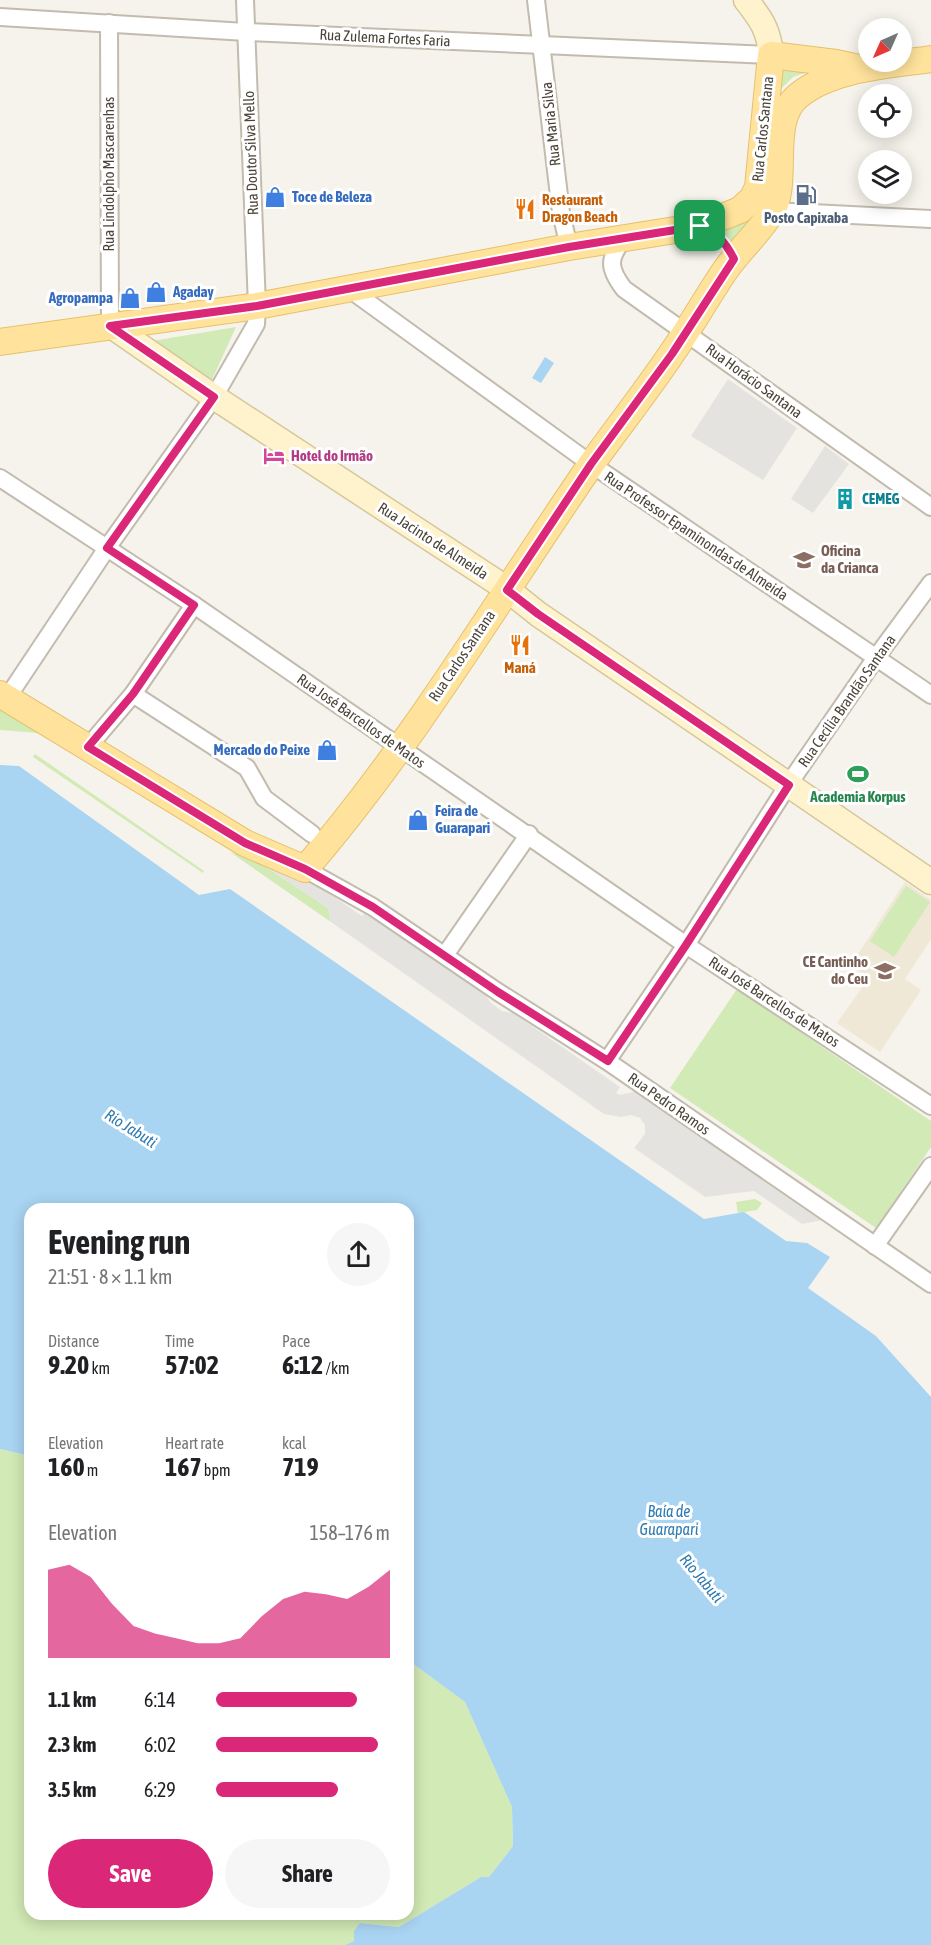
<!DOCTYPE html>
<html lang="en">
<head>
<meta charset="utf-8">
<style>
  body { margin:0; font-family:"Asap Condensed",sans-serif; background:#f6f6f6; color:#202124; height:100vh; display:flex; flex-direction:column; font-size:22px; white-space:nowrap }
  * { box-sizing:border-box; margin:0 }
  p { font-size:20px; color:#757577 }
  .icon { flex:none; width:33px; height:33px; fill:none; stroke:currentColor; stroke-width:2; stroke-linecap:round; stroke-linejoin:round }
  .map { position:relative; flex:1; overflow:hidden }
  .panel { position:absolute; left:24px; top:1203px; width:390px; height:717px; display:flex; flex-direction:column; background:#fff; border-radius:18px; box-shadow:0 3px 15px #0003 }
  .panel>* { flex:none }
  .needle { width:39px; rotate:225deg }
  .buttons { position:absolute; left:858px; top:18px; display:grid; gap:12px }
  .buttons a { display:grid; place-items:center; width:54px; height:54px; border-radius:50%; background:#fff; box-shadow:0 3px 15px #0003; font-size:30px }
  .pin { position:absolute; display:grid; place-items:center; width:51px; height:51px; color:#fff; margin:-26px; border-radius:12px; box-shadow:0 3px 9px #0006 }
  .round { display:grid; place-items:center; flex:none; width:63px; height:63px; border-radius:32px; background:#f6f6f6 }
  .headline { display:flex; align-items:center; justify-content:space-between; height:102px; padding:0 24px }
  h1 { font-size:33px; font-weight:700; line-height:45px }
  .metrics { display:grid; grid-template-columns:repeat(3,1fr); gap:9px; height:102px; padding:6px 24px }
  .metrics div { display:grid; align-content:center }
  .metrics b { font-size:26px; font-weight:700 }
  .metrics small { font-size:16px; font-weight:400 }
  .metrics p { font-size:16px }
  .chart { height:168px; padding:12px 24px }
  .chart p { display:flex; justify-content:space-between }
  .chart svg { width:100%; height:108px; margin-top:6px; fill:#db2777; opacity:.7 }
  .cta { display:flex; gap:12px; margin-top:auto; padding:12px 24px }
  .cta a { flex:1; height:69px; border-radius:36px; background:#db2777; color:#fff; font-size:24px; font-weight:700; line-height:69px; text-align:center }
  .cta a+a { background:#f6f6f6; color:#202124 }
  ul { padding:0 24px; list-style:none; font-size:20px }
  li { display:grid; grid-template-columns:96px 72px 1fr; align-items:center; height:45px }
  li i { height:15px; border-radius:8px; background:#db2777 }
  .map>svg:first-child { display:block }
  .education { fill:#efe8d6 }
  .green { fill:#d2eab5 }
  .parking { fill:#e5e3e0 }
  .water { fill:#a9d4f2 }
  .lines { fill:none; stroke-linecap:round; stroke-linejoin:round }
  .street-casing { stroke:#c2bbae; stroke-width:20 }
  .secondary-casing { stroke:#d6c79b; stroke-width:27 }
  .primary-casing { stroke:#e6c16a; stroke-width:28 }
  .street { stroke:#fff; stroke-width:16 }
  .secondary { stroke:#fff3cd; stroke-width:24 }
  .primary { stroke:#ffe39c; stroke-width:26 }
  .route-casing { stroke:#fff; stroke-width:12 }
  .route { stroke:#db2777; stroke-width:8 }
  .labels { text-anchor:middle; stroke-width:6; stroke-linejoin:round; paint-order:stroke }
  .street-label { font-size:15px; fill:#4b4439; stroke:#fff }
  .shop-label { font-size:15px; font-weight:bold; fill:#366cbe; stroke:#fff; text-anchor:start }
  .food-label { font-size:15px; font-weight:bold; fill:#c56008; stroke:#fff; text-anchor:start }
  .service-label { font-size:15px; font-weight:bold; fill:#4e5e75; stroke:#fff }
  .hotel-label { font-size:15px; font-weight:bold; fill:#b23c85; stroke:#fff; text-anchor:start }
  .culture-label { font-size:15px; font-weight:bold; fill:#0d838f; stroke:#fff; text-anchor:start }
  .education-label { font-size:15px; font-weight:bold; fill:#785e54; stroke:#fff; text-anchor:start }
  .leisure-label { font-size:15px; font-weight:bold; fill:#27864d; stroke:#fff }
  .water-label { font-size:16px; font-style:italic; fill:#2e7ab2; stroke:#fff }
</style>
</head>
<body>
<div class="map">
<svg width="931" height="1945" viewBox="0 0 931 1945">
  <rect width="100%" height="100%" fill="#f6f3ec"/>
  <path class="education" d="M905,882L931,900V939L905,979L921,990L880,1052L837,1023L869,978L851,965Z"/>
  <g class="green">
    <path d="M777,62L828,65L793,77L772,98Z"/>
    <path d="M760,207L734,245L718,227Z"/>
    <path d="M236,327L209,386L146,342Z"/>
    <path d="M0,707L38,733L0,730Z"/>
    <path d="M35,754L204,871L203,873L33,757Z"/>
    <path d="M230,852L257,861L328,908L331,922Z"/>
    <path d="M906,886L930,902L894,957L870,941Z"/>
    <path d="M737,989L931,1121V1147L876,1228L670,1088Z"/>
    <path d="M755,1199L762,1203L757,1210L738,1213L736,1202Z"/>
    <path d="M0,1449L30,1456V1914H408V1660L465,1702L512,1807L513,1846L489,1877H481L399,1927L360,1923L354,1941L345,1945H0Z"/>
  </g>
  <g class="parking">
    <path d="M728,379L797,428L763,480L691,436Z"/>
    <path d="M825,446L849,464L813,513L791,499Z"/>
    <path d="M257,861H267L317,885L362,916L366,911L484,993L491,1003L502,1011L513,1013L620,1087L616,1093L620,1095L637,1091L828,1219L802,1224L754,1191L705,1197L634,1148L645,1134V1125L640,1118L631,1115L621,1117L604,1114L331,922L328,908Z"/>
  </g>
  <g class="water">
    <path d="M545,357L554,363L541,383L532,378Z"/>
    <path d="M0,765L19,766L199,895L230,889L704,1219L744,1212L786,1241L807,1243L830,1257L808,1288L876,1336L931,1397V1945H345L354,1941V1931L360,1923L399,1927L481,1877H489L513,1846L512,1807L465,1702L408,1660V1209H30V1456L0,1449Z"/>
  </g>
  <g class="lines">
    <defs>
      <g id="street">
        <path d="M536,0L561,213L569,247"/>
        <path d="M0,17L246,32L771,55"/>
        <path d="M109,23L110,325"/>
        <path d="M772,211L931,219"/>
        <path d="M624,238C608,259 608,268 624,289L931,507"/>
        <path d="M348,288L591,464L931,695"/>
        <path d="M0,478L194,605L686,945L931,1106"/>
        <path d="M133,694L247,768L264,798L312,834"/>
        <path d="M7,698L107,548L214,397L256,324L257,306L245,0"/>
        <path d="M88,747L133,694L194,605"/>
        <path d="M305,869L373,907L498,992L607,1061L931,1284"/>
        <path d="M445,955L529,834"/>
        <path d="M607,1061L686,945L788,785L875,659L931,583"/>
        <path d="M875,1246L931,1166"/>
      </g>
      <g id="secondary">
        <path d="M746,0C761,19 769,30 771,55"/>
        <path d="M110,325L214,397L507,589L538,614L931,882"/>
      </g>
      <g id="primary">
        <path d="M0,342L257,306L569,247L700,226L740,210L753,198L758,187L771,55L836,63L859,68"/>
        <path d="M0,694L245,843L305,869C413,744 497,601 590,466C617,428 646,392 672,353C690,327 706,299 724,272C738,251 758,234 771,213C790,182 767,122 798,96C831,68 890,65 931,59"/>
      </g>
    </defs>
    <use href="#street" class="street-casing"/>
    <use href="#secondary" class="secondary-casing"/>
    <use href="#primary" class="primary-casing"/>
    <use href="#street" class="street"/>
    <use href="#secondary" class="secondary"/>
    <use href="#primary" class="primary"/>
  </g>
  <g class="lines">
    <defs>
      <path id="route" d="M700,226C717,232 726,243 734,259L672,354L591,464L507,590L538,614L789,785L686,945L608,1061L498,992L373,907L305,869L245,843L88,747L133,694L194,605L107,548L214,397L110,326L257,306L569,247Z"/>
    </defs>
    <use href="#route" class="route-casing"/>
    <use href="#route" class="route"/>
  </g>
  <defs>
    <symbol id="fuel-bare" viewBox="-9 -9 18 18"><path d="M-5.5-6h7V0h2V4h1.3V-2.5L3-4.5l.8-.8L6-3V5H2.5V1h-1V6h-7ZM-4.2-4.7v3.2H.2V-4.7Z" fill="#5c6f8a" stroke="#fff" stroke-width="2.5" paint-order="stroke"/></symbol>
    <symbol id="shop-bare" viewBox="-9 -9 18 18"><path d="M-5-2.5h2.3a2.7 3.5 0 0 1 5.4 0H5L5.5 6h-11ZM-1.5-2.5h3a1.5 2.3 0 0 0-3 0Z" fill="#3f7fe0" stroke="#fff" stroke-width="2.5" paint-order="stroke"/></symbol>
    <symbol id="restaurant-bare" viewBox="-9 -9 18 18"><path d="M-5-6h1v4h1v-4h1v4h1v-4h1v5L-1.5 .5V6h-2V.5L-5-1ZM5-6V6H3V1.5H1.5Q1.5-4 5-6Z" fill="#e8710a" stroke="#fff" stroke-width="2.5" paint-order="stroke"/></symbol>
    <symbol id="hotel-bare" viewBox="-9 -9 18 18"><path d="M-6-4.5h1.5V1H6V5H4.5V3h-9V5H-6ZM-4 0a1.8 1.8 0 1 1 3.6 0ZM.5 0V-2.5h3Q6-2.5 6 0Z" fill="#d1479c" stroke="#fff" stroke-width="2.5" paint-order="stroke"/></symbol>
    <symbol id="building-bare" viewBox="-9 -9 18 18"><path d="M-4-6H4V6H1V3H-1V6H-4ZM-2.5-4.3h1.7v1.8h-1.7ZM.8-4.3h1.7v1.8H.8ZM-2.5-1h1.7V.8h-1.7ZM.8-1h1.7V.8H.8Z" fill="#0f9aa8" stroke="#fff" stroke-width="2.5" paint-order="stroke"/></symbol>
    <symbol id="school-bare" viewBox="-9 -9 18 18"><path d="M0-5L7-2L0 1L-7-2ZM-4 1L0 2.5L4 1V4Q0 6-4 4Z" fill="#8d6e63" stroke="#fff" stroke-width="2.5" paint-order="stroke"/></symbol>
    <symbol id="stadium-bare" viewBox="-9 -9 18 18"><path d="M0-5a6.5 5 0 1 0 0 10a6.5 5 0 1 0 0-10ZM-3.5-1.8h7v3.6h-7Z" fill="#2e9e5b" stroke="#fff" stroke-width="2.5" paint-order="stroke"/></symbol>
  </defs>
  <g fill-rule="evenodd">
    <use href="#fuel-bare" x="791" y="180" width="30" height="30"/>
    <use href="#shop-bare" x="260" y="182" width="30" height="30"/>
    <use href="#restaurant-bare" x="510" y="194" width="30" height="30"/>
    <use href="#shop-bare" x="141" y="277" width="30" height="30"/>
    <use href="#shop-bare" x="115" y="283" width="30" height="30"/>
    <use href="#hotel-bare" x="259" y="441" width="30" height="30"/>
    <use href="#building-bare" x="830" y="484" width="30" height="30"/>
    <use href="#school-bare" x="789" y="545" width="30" height="30"/>
    <use href="#restaurant-bare" x="505" y="630" width="30" height="30"/>
    <use href="#shop-bare" x="312" y="735" width="30" height="30"/>
    <use href="#stadium-bare" x="843" y="759" width="30" height="30"/>
    <use href="#shop-bare" x="403" y="805" width="30" height="30"/>
    <use href="#school-bare" x="870" y="956" width="30" height="30"/>
  </g>
  <g class="labels">
    <g class="street-label">
      <text transform="translate(385 38) rotate(3)" y="5">Rua Zulema Fortes Faria</text>
      <text transform="translate(551 124) rotate(-96)" y="5">Rua Maria Silva</text>
      <text transform="translate(763 129) rotate(-84)" y="5">Rua Carlos Santana</text>
      <text transform="translate(251 153) rotate(-92)" y="5">Rua Doutor Silva Mello</text>
      <text transform="translate(109 174) rotate(-90)" y="5">Rua Lindolpho Mascarenhas</text>
      <text transform="translate(754 381) rotate(36)" y="5">Rua Horácio Santana</text>
      <text transform="translate(696 536) rotate(34)" y="5">Rua Professor Epaminondas de Almeida</text>
      <text transform="translate(433 541) rotate(33)" y="5">Rua Jacinto de Almeida</text>
      <text transform="translate(462 656) rotate(-56)" y="5">Rua Carlos Santana</text>
      <text transform="translate(847 701) rotate(-55)" y="5">Rua Cecília Brandão Santana</text>
      <text transform="translate(361 721) rotate(35)" y="5">Rua José Barcellos de Matos</text>
      <text transform="translate(774 1002) rotate(33)" y="5">Rua José Barcellos de Matos</text>
      <text transform="translate(669 1104) rotate(35)" y="5">Rua Pedro Ramos</text>
    </g>
    <g class="shop-label">
      <text x="292" y="202">Toce de Beleza</text>
      <text x="173" y="297">Agaday</text>
      <text x="113" y="303" text-anchor="end">Agropampa</text>
      <text x="310" y="755" text-anchor="end">Mercado do Peixe</text>
      <text x="435" y="816">Feira de<tspan x="435" dy="17">Guarapari</tspan></text>
    </g>
    <g class="food-label">
      <text x="542" y="205">Restaurant<tspan x="542" dy="17">Dragon Beach</tspan></text>
      <text x="520" y="673" text-anchor="middle">Maná</text>
    </g>
    <g class="service-label">
      <text x="806" y="223">Posto Capixaba</text>
    </g>
    <g class="hotel-label">
      <text x="291" y="461">Hotel do Irmão</text>
    </g>
    <g class="culture-label">
      <text x="862" y="504">CEMEG</text>
    </g>
    <g class="education-label">
      <text x="821" y="556">Oficina<tspan x="821" dy="17">da Crianca</tspan></text>
      <text x="868" y="967" text-anchor="end">CE Cantinho<tspan x="868" dy="17">do Ceu</tspan></text>
    </g>
    <g class="leisure-label">
      <text x="858" y="802">Academia Korpus</text>
    </g>
    <g class="water-label">
      <text transform="translate(131 1128) rotate(32)" y="6">Rio Jabuti</text>
      <text x="669" y="1517">Baía de<tspan x="669" dy="18">Guarapari</tspan></text>
      <text transform="translate(702 1578) rotate(50)" y="6">Rio Jabuti</text>
    </g>
  </g>
</svg>
<div class="buttons">
<a><svg class="needle" viewBox="-14 -14 28 28"><path d="M0-13l5 13h-10z" fill="#e53935"/><path d="M0 13l5-13h-10z" fill="#757577"/></svg></a>
<a><svg class="icon" aria-label="locate" viewBox="0 0 24 24"><circle cx="12" cy="12" r="6"/><path d="M12 2v4M12 18v4M2 12h4M18 12h4"/></svg></a>
<a><svg class="icon" aria-label="layers" viewBox="0 0 24 24"><path d="M12 4l9 5-9 5-9-5zM3 14l9 5 9-5"/></svg></a>
</div>
<div class="pin" style="left:700px;top:226px;background:#1e9e55"><svg class="icon" aria-label="arrive" viewBox="0 0 24 24"><path d="M6 21V4h12l-3 4 3 4H6"/></svg></div>
<section class="panel">
<div class="headline"><div><h1>Evening run</h1><p>21:51 · 8 × 1.1 km</p></div><a class="round"><svg class="icon" aria-label="share" viewBox="0 0 24 24"><path d="M12 15V3M7 8l5-5 5 5M5 13v7h14v-7"/></svg></a></div>
<div class="metrics">
<div><p>Distance</p><b>9.20<small> km</small></b></div>
<div><p>Time</p><b>57:02</b></div>
<div><p>Pace</p><b>6:12<small> /km</small></b></div>
</div>
<div class="metrics">
<div><p>Elevation</p><b>160<small> m</small></b></div>
<div><p>Heart rate</p><b>167<small> bpm</small></b></div>
<div><p>kcal</p><b>719</b></div>
</div>
<div class="chart"><p><span>Elevation</span>158–176 m</p>
<svg viewBox="0 0 160 44" preserveAspectRatio="none"><path d="M0 44V8L10 6L20 11L30 22L40 31L50 34L60 36L70 38L80 38L90 36L100 27L110 20L120 17L130 18L140 20L150 15L160 8V44z"/></svg>
</div>
<ul>
<li><b>1.1 km</b>6:14<i style="width:81%"></i></li>
<li><b>2.3 km</b>6:02<i style="width:93%"></i></li>
<li><b>3.5 km</b>6:29<i style="width:70%"></i></li>
</ul>
<div class="cta"><a>Save</a><a>Share</a></div>
</section>
</div>
</body>
</html>
